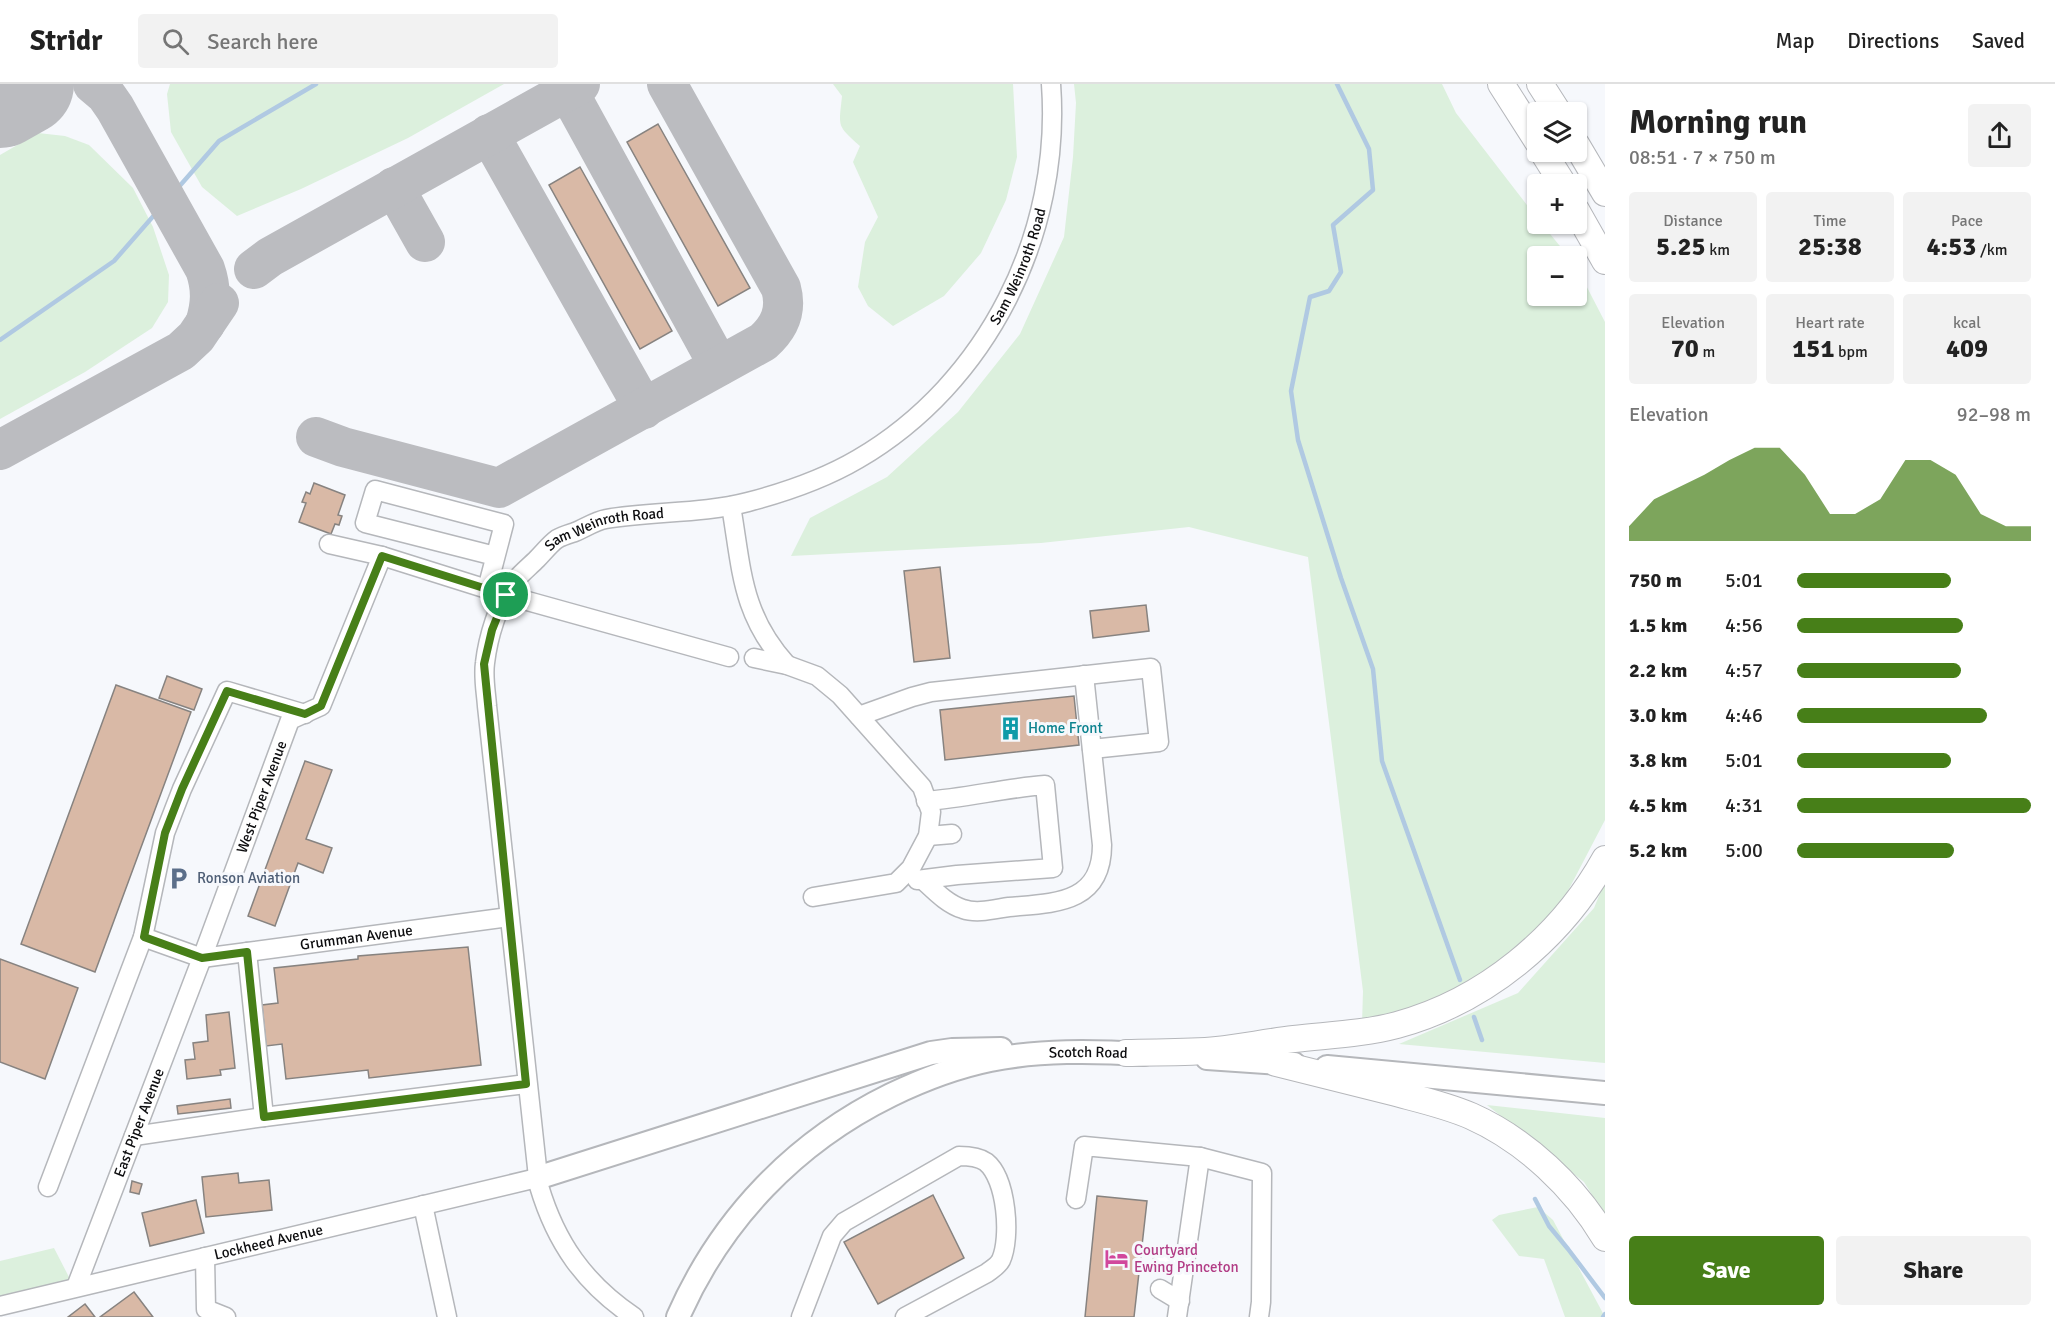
<!DOCTYPE html>
<html lang="en">
<head>
<meta charset="utf-8">
<style>
  body { margin:0; font-family:Signika,sans-serif; background:#f2f2f2; color:#222; height:100vh; display:flex; flex-direction:column; font-size:22px; white-space:nowrap }
  * { box-sizing:border-box; margin:0 }
  p { font-size:20px; color:#767676 }
  .icon { flex:none; width:33px; height:33px; fill:none; stroke:currentColor; stroke-width:2; stroke-linecap:round; stroke-linejoin:round }
  .map { position:relative; flex:1; overflow:hidden }
  .details { display:flex; flex-direction:column; background:#fff; width:450px }
  .details>* { flex:none }
  .buttons { position:absolute; left:1527px; top:18px; display:grid; gap:12px }
  .buttons a { display:grid; place-items:center; width:60px; height:60px; border-radius:6px; background:#fff; box-shadow:0 2px 4px #0004; font-size:30px }
  .pin { position:absolute; display:grid; place-items:center; width:51px; height:51px; color:#fff; margin:-26px; border:3px solid #fff; border-radius:50%; box-shadow:0 2px 6px #0007 }
  .round { display:grid; place-items:center; flex:none; width:63px; height:63px; border-radius:6px; background:#f2f2f2 }
  .summary { display:flex; align-items:center; justify-content:space-between; height:102px; padding:0 24px }
  h1 { font-size:33px; font-weight:700; line-height:45px }
  .stats { display:grid; grid-template-columns:repeat(3,1fr); gap:9px; height:102px; padding:6px 24px }
  .stats div { display:grid; align-content:center; border-radius:6px; background:#f2f2f2; text-align:center }
  .stats b { font-size:26px; font-weight:700 }
  .stats small { font-size:16px; font-weight:400 }
  .stats p { font-size:16px }
  .chart { height:168px; padding:12px 24px }
  .chart p { display:flex; justify-content:space-between }
  .chart svg { width:100%; height:108px; margin-top:6px; fill:#477f18; opacity:.7 }
  .button { display:flex; gap:12px; margin-top:auto; padding:12px 24px }
  .button a { flex:1; height:69px; border-radius:6px; background:#477f18; color:#fff; font-size:24px; font-weight:700; line-height:69px; text-align:center }
  .button a+a { background:#f2f2f2; color:#222 }
  ul { padding:0 24px; list-style:none; font-size:20px }
  li { display:grid; grid-template-columns:96px 72px 1fr; align-items:center; height:45px }
  li i { height:15px; border-radius:8px; background:#477f18 }
  header { display:flex; align-items:center; gap:36px; box-sizing:border-box; height:84px; padding:0 30px; background:#fff; border-bottom:2px solid #e0e0e0 }
  header strong { font-size:28px }
  nav { display:flex; gap:33px; margin-inline-start:auto; font-size:21px }
  .search { width:420px; height:54px; background:#f2f2f2; display:flex; align-items:center; gap:15px; box-sizing:border-box; padding:0 21px; border-radius:6px; color:#767676; font-size:22px }
  main { display:flex; flex:1; min-height:0 }
  .map>svg:first-child { display:block }
  .green { fill:#dcf0dd }
  .lines { fill:none; stroke-linecap:round; stroke-linejoin:round }
  .stream { stroke:#b0c9e2; stroke-width:4.5 }
  .taxiway { stroke:#bbbcc0; stroke-width:40 }
  .runway { stroke:#bbbcc0; stroke-width:102 }
  .building { fill:#d9b9a6; stroke:#878380; stroke-width:1.5 }
  .minor-casing { stroke:#b5b7bb; stroke-width:21 }
  .major-casing { stroke:#b5b7bb; stroke-width:26 }
  .highway-casing { stroke:#b5b7bb; stroke-width:28 }
  .minor { stroke:#fff; stroke-width:18 }
  .major { stroke:#fff; stroke-width:22 }
  .highway { stroke:#fff; stroke-width:26 }
  .route-casing { stroke:#fff; stroke-width:12 }
  .route { stroke:#477f18; stroke-width:8 }
  .labels { text-anchor:middle; stroke-width:6; stroke-linejoin:round; paint-order:stroke }
  .street-label { font-size:15px; fill:#0d0d0f; stroke:#f6f8fc }
  .culture-label { font-size:15px; fill:#0d838f; stroke:#f6f8fc; text-anchor:start }
  .service-label { font-size:15px; fill:#4e5e75; stroke:#f6f8fc; text-anchor:start }
  .hotel-label { font-size:15px; fill:#b23c85; stroke:#f6f8fc; text-anchor:start }
</style>
</head>
<body>
<header>
<strong>Stridr</strong>
<div class="search"><svg class="icon" aria-label="search" viewBox="0 0 24 24"><circle cx="10" cy="10" r="6"/><path d="M15 15l6 6"/></svg>Search here</div>
<nav><a>Map</a><a>Directions</a><a>Saved</a></nav>
</header>
<main>
<div class="map">
<svg width="1605" height="1233" viewBox="0 0 1605 1233">
  <rect width="100%" height="100%" fill="#f6f8fc"/>
  <g class="green">
    <path d="M170,0H504L408,54L301,105L237,132L202,103L171,48L167,10Z"/>
    <path d="M833,0H1013L1017,73L1006,116L981,169L944,212L893,242L868,222L858,203L865,158L878,133L853,78L860,62C836,41 839,43 842,12Z"/>
    <path d="M1074,0H1442L1456,29L1537,134L1538,140H1542L1568,172H1538V212H1576L1577,184L1605,238V736L1558,826L1466,905L1362,940L1363,907L1308,473L1189,443L1041,459L791,472L810,434L887,393L958,328L1020,250L1064,153L1073,73L1076,19Z"/>
    <path d="M38,49L65,52L89,61L133,104L153,143L169,191L168,218L152,244L85,288L0,335V71Z"/>
    <path d="M1605,797V979L1399,960L1518,909L1594,824Z"/>
    <path d="M1487,1021L1605,1034V1132L1584,1098Z"/>
    <path d="M1538,1123L1553,1136L1605,1233H1565L1544,1175L1519,1172L1492,1136L1499,1131Z"/>
    <path d="M54,1164L71,1197L0,1222V1177Z"/>
  </g>
  <g class="lines">
    <g class="stream">
      <path d="M1337,0L1369,65L1373,106L1333,141L1341,188L1329,207L1310,213L1291,307L1298,356L1341,494L1373,585L1382,677L1460,896"/>
      <path d="M0,256L114,177L219,57L316,0"/>
      <path d="M1474,933L1482,956"/>
      <path d="M1535,1115L1549,1142L1568,1165L1605,1214"/>
      <path d="M1603,1233L1605,1230"/>
    </g>
    <g class="taxiway">
      <path d="M93,0L106,11L115,24L205,185C212,205 211,221 205,240"/>
      <path d="M15,5L23,0"/>
      <path d="M568,7L719,282"/>
      <path d="M489,50L644,325"/>
      <path d="M394,103L425,158"/>
      <path d="M254,185L270,173L580,0"/>
      <path d="M316,353L343,363L499,404L763,258C780,243 787,226 781,204L667,0"/>
      <path d="M0,366L181,267L196,253L219,219"/>
    </g>
    <path class="runway" d="M0,13L23,0"/>
  </g>
  <g class="building">
    <path d="M658,40L750,204L718,222L627,58Z"/>
    <path d="M580,83L672,247L640,265L549,101Z"/>
    <path d="M314,399L345,411L338,431L342,432L339,441L335,440L331,450L299,438L306,419L302,418L306,408L310,410Z"/>
    <path d="M940,483L950,574L914,578L904,487Z"/>
    <path d="M1146,521L1149,547L1093,554L1090,527Z"/>
    <path d="M167,592L202,605L194,626L159,614Z"/>
    <path d="M116,601L191,628L95,888L21,860Z"/>
    <path d="M1074,612L1079,661L945,676L940,626Z"/>
    <path d="M305,677L332,686L306,755L332,764L323,789L298,779L275,842L248,832Z"/>
    <path d="M468,863L481,981L369,994L368,986L286,995L282,960L266,962L262,921L278,919L274,884L358,875V872Z"/>
    <path d="M0,875L78,904L45,995L0,978Z"/>
    <path d="M229,928L235,984L220,986L221,991L187,995L185,976L195,975L193,959L208,957L206,931Z"/>
    <path d="M230,1015L231,1024L178,1030L177,1022Z"/>
    <path d="M238,1089L239,1099L269,1096L272,1126L206,1133L202,1093Z"/>
    <path d="M132,1097L142,1100L139,1110L130,1108Z"/>
    <path d="M933,1111L964,1174L878,1220L844,1158Z"/>
    <path d="M1097,1112L1147,1117L1134,1233H1085Z"/>
    <path d="M196,1116L204,1149L150,1162L142,1129Z"/>
    <path d="M134,1208L153,1233H100Z"/>
    <path d="M85,1220L95,1233H68Z"/>
  </g>
  <g class="lines">
    <defs>
      <g id="minor">
        <path d="M731,422C742,486 741,530 787,581"/>
        <path d="M329,460L382,472L506,511L729,573"/>
        <path d="M487,505L504,440L375,406L365,439L495,472"/>
        <path d="M754,574L787,581L817,592L840,611L922,703L931,728L928,752L911,784L896,799L813,813"/>
        <path id="s1" d="M305,630L227,607L182,705L165,749L143,853L202,874L509,833"/>
        <path d="M859,632L912,613L931,608L1151,584L1159,658L1092,665"/>
        <path d="M928,752L952,750"/>
        <path d="M917,796L957,791L1053,784L1045,701C1005,704 966,714 926,717"/>
        <path d="M923,796C935,807 947,820 963,825C977,830 995,825 1009,823C1054,819 1102,820 1102,761L1084,591"/>
        <path d="M247,868L264,1033"/>
        <path d="M134,1052L264,1033L526,1000"/>
        <path d="M48,1103L143,853"/>
        <path d="M1076,1115L1084,1062L1200,1073L1262,1089L1261,1218L1259,1233"/>
        <path d="M423,1121L447,1233"/>
        <path d="M205,1173L206,1225L226,1233"/>
        <path d="M1162,1179L1186,1172"/>
        <path id="s2" d="M76,1203L202,874L290,636L321,622L382,472"/>
        <path d="M1160,1205L1180,1217"/>
        <path id="s3" d="M0,1222L537,1094"/>
        <path id="s4" d="M634,1233C584,1199 556,1159 539,1102L487,622C486,608 483,593 485,579C488,553 498,520 513,499C520,490 529,483 537,475C543,469 550,460 557,455C562,452 569,450 575,448C585,444 595,437 606,435C652,427 702,430 748,418C786,408 824,395 858,375C988,299 1062,149 1051,0"/>
        <path d="M801,1233L832,1152L844,1138L959,1072C968,1072 979,1073 986,1078C1007,1095 1011,1154 1001,1176C998,1182 992,1185 987,1189L905,1233"/>
        <path d="M1177,1233L1200,1073"/>
      </g>
      <g id="major">
        <path d="M1207,974L1294,980"/>
        <path d="M1327,983L1605,1009"/>
        <path d="M537,1094L931,969L952,966L1001,965"/>
        <path id="s5" d="M678,1233C721,1135 795,1058 891,1011C922,996 956,983 990,976C1040,966 1093,967 1144,970"/>
      </g>
      <g id="highway">
        <path d="M1501,0L1538,58"/>
        <path d="M1540,0L1558,28"/>
        <path d="M1576,60L1605,109"/>
        <path d="M1543,68L1563,100"/>
        <path d="M1576,126L1605,177"/>
        <path d="M1126,969C1156,968 1187,969 1217,966C1243,963 1268,958 1294,955C1329,951 1363,950 1397,941C1485,917 1561,854 1605,775"/>
        <path d="M1276,979C1315,989 1353,998 1392,1008C1418,1015 1446,1021 1471,1032C1525,1056 1575,1103 1605,1154"/>
      </g>
    </defs>
    <use href="#minor" class="minor-casing"/>
    <use href="#major" class="major-casing"/>
    <use href="#highway" class="highway-casing"/>
    <use href="#minor" class="minor"/>
    <use href="#major" class="major"/>
    <use href="#highway" class="highway"/>
  </g>
  <g class="lines">
    <defs>
      <path id="route" d="M382,472L506,511L492,546L484,580L526,1000L264,1033L247,868L202,874L144,853L165,749L182,705L227,607L305,630L321,622Z"/>
    </defs>
    <use href="#route" class="route-casing"/>
    <use href="#route" class="route"/>
  </g>
  <defs>
    <symbol id="building-bare" viewBox="-9 -9 18 18"><path d="M-4-6H4V6H1V3H-1V6H-4ZM-2.5-4.3h1.7v1.8h-1.7ZM.8-4.3h1.7v1.8H.8ZM-2.5-1h1.7V.8h-1.7ZM.8-1h1.7V.8H.8Z" fill="#0f9aa8" stroke="#f6f8fc" stroke-width="2.5" paint-order="stroke"/></symbol>
    <symbol id="parking-bare" viewBox="-9 -9 18 18"><path d="M-3.5-5.5H1a3.5 3.5 0 0 1 0 7H-1V5.5H-3.5ZM-1-3.4V-.6H.8a1.4 1.4 0 0 0 0-2.8Z" fill="#5c6f8a" stroke="#f6f8fc" stroke-width="2.5" paint-order="stroke"/></symbol>
    <symbol id="hotel-bare" viewBox="-9 -9 18 18"><path d="M-6-4.5h1.5V1H6V5H4.5V3h-9V5H-6ZM-4 0a1.8 1.8 0 1 1 3.6 0ZM.5 0V-2.5h3Q6-2.5 6 0Z" fill="#d1479c" stroke="#f6f8fc" stroke-width="2.5" paint-order="stroke"/></symbol>
  </defs>
  <g fill-rule="evenodd">
    <use href="#building-bare" x="994" y="628" width="33" height="33"/>
    <use href="#parking-bare" x="162" y="778" width="33" height="33"/>
    <use href="#hotel-bare" x="1100" y="1158" width="33" height="33"/>
  </g>
  <g class="labels">
    <g class="street-label">
      <text dy="5" stroke="none"><textPath href="#s4" startOffset="1410">Sam Weinroth Road</textPath></text>
      <text dy="5" stroke="none"><textPath href="#s4" startOffset="888">Sam Weinroth Road</textPath></text>
      <text dy="5" stroke="none"><textPath href="#s2" startOffset="524">West Piper Avenue</textPath></text>
      <text dy="5" stroke="none"><textPath href="#s1" startOffset="561">Grumman Avenue</textPath></text>
      <text dy="5" stroke="none"><textPath href="#s5" startOffset="518">Scotch Road</textPath></text>
      <text dy="5" stroke="none"><textPath href="#s2" startOffset="176">East Piper Avenue</textPath></text>
      <text dy="5" stroke="none"><textPath href="#s3" startOffset="276">Lockheed Avenue</textPath></text>
    </g>
    <g class="culture-label">
      <text x="1028" y="649">Home Front</text>
    </g>
    <g class="service-label">
      <text x="197" y="799">Ronson Aviation</text>
    </g>
    <g class="hotel-label">
      <text x="1134" y="1171">Courtyard<tspan x="1134" dy="17">Ewing Princeton</tspan></text>
    </g>
  </g>
</svg>
<div class="buttons">
<a><svg class="icon" aria-label="layers" viewBox="0 0 24 24"><path d="M12 4l9 5-9 5-9-5zM3 14l9 5 9-5"/></svg></a>
<a>+</a>
<a>−</a>
</div>
<div class="pin" style="left:506px;top:511px;background:#1e9e55"><svg class="icon" aria-label="arrive" viewBox="0 0 24 24"><path d="M6 21V4h12l-3 4 3 4H6"/></svg></div>
</div>
<section class="details">
<div class="summary"><div><h1>Morning run</h1><p>08:51 · 7 × 750 m</p></div><a class="round"><svg class="icon" aria-label="share" viewBox="0 0 24 24"><path d="M12 15V3M7 8l5-5 5 5M5 13v7h14v-7"/></svg></a></div>
<div class="stats">
<div><p>Distance</p><b>5.25<small> km</small></b></div>
<div><p>Time</p><b>25:38</b></div>
<div><p>Pace</p><b>4:53<small> /km</small></b></div>
</div>
<div class="stats">
<div><p>Elevation</p><b>70<small> m</small></b></div>
<div><p>Heart rate</p><b>151<small> bpm</small></b></div>
<div><p>kcal</p><b>409</b></div>
</div>
<div class="chart"><p><span>Elevation</span>92–98 m</p>
<svg viewBox="0 0 160 44" preserveAspectRatio="none"><path d="M0 44V38L10 27L20 22L30 17L40 11L50 6L60 6L70 17L80 33L90 33L100 27L110 11L120 11L130 17L140 33L150 38L160 38V44z"/></svg>
</div>
<ul>
<li><b>750 m</b>5:01<i style="width:66%"></i></li>
<li><b>1.5 km</b>4:56<i style="width:71%"></i></li>
<li><b>2.2 km</b>4:57<i style="width:70%"></i></li>
<li><b>3.0 km</b>4:46<i style="width:81%"></i></li>
<li><b>3.8 km</b>5:01<i style="width:66%"></i></li>
<li><b>4.5 km</b>4:31<i style="width:100%"></i></li>
<li><b>5.2 km</b>5:00<i style="width:67%"></i></li>
</ul>
<div class="button"><a>Save</a><a>Share</a></div>
</section>
</main>
</body>
</html>
